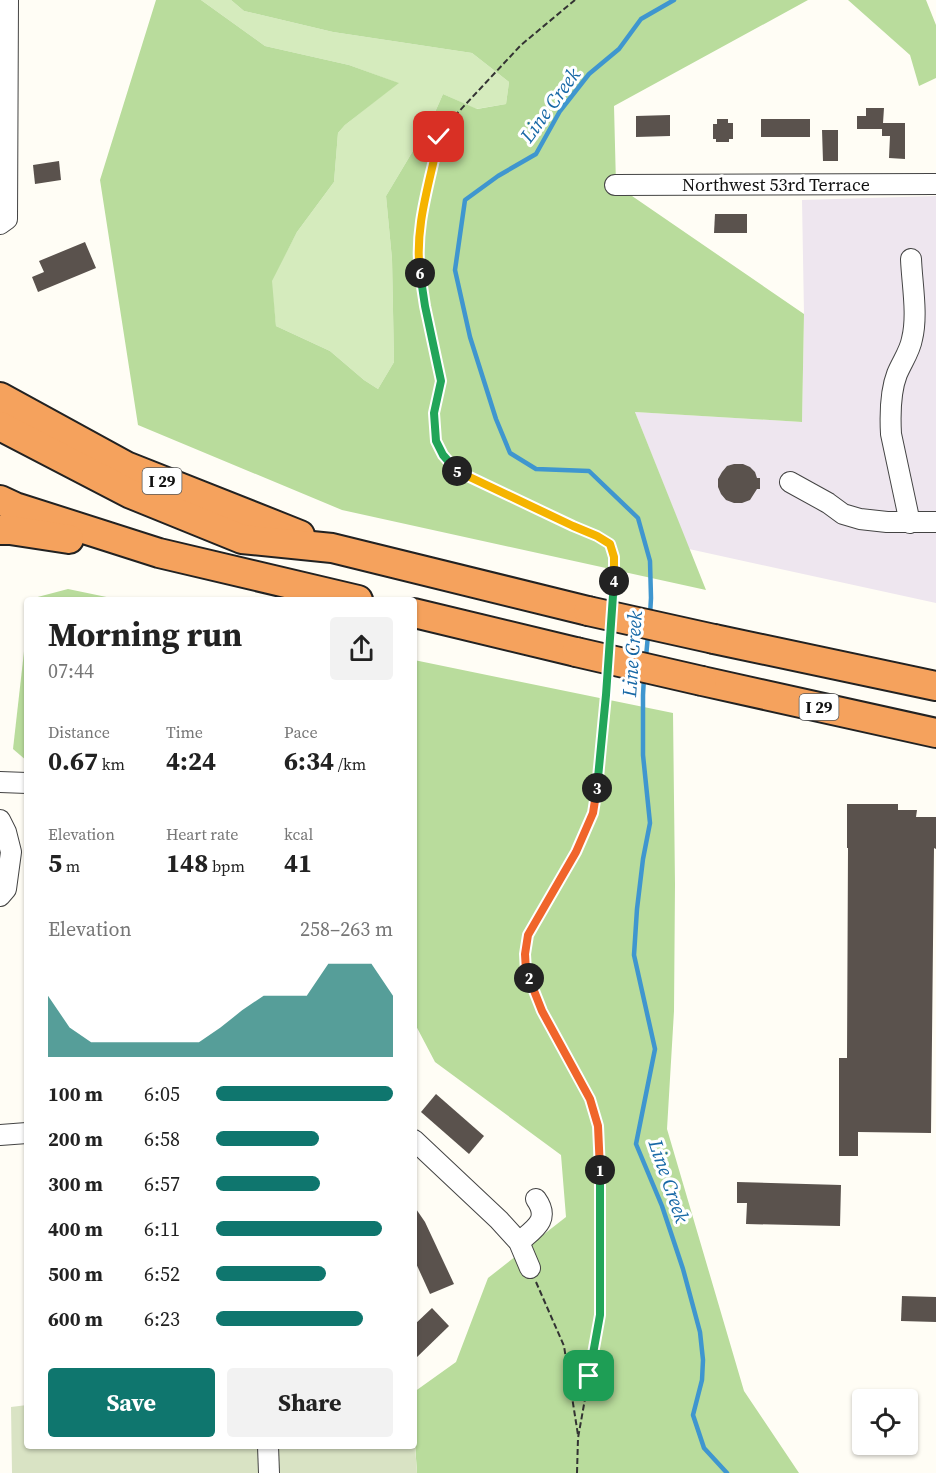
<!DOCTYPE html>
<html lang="en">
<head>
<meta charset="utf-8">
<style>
  body { margin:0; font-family:"Source Serif 4",serif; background:#f2f2f2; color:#222; height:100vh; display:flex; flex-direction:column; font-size:22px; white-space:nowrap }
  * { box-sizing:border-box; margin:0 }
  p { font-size:20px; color:#767676 }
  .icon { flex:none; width:33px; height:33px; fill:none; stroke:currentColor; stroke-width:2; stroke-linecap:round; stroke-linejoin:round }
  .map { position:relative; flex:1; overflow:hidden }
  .sheet { position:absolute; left:24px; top:597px; width:393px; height:852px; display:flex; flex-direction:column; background:#fff; border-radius:6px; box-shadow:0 2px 4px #0004 }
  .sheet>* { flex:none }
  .fabs { position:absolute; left:852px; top:1389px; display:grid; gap:12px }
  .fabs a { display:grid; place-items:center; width:66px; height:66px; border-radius:6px; background:#fff; box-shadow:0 2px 4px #0004; font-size:30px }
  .pin { position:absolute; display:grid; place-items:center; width:51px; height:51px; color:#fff; margin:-26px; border-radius:12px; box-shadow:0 3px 9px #0006 }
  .km { position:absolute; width:30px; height:30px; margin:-15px; border-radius:50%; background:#222; color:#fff; font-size:16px; line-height:30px; text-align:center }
  .round { display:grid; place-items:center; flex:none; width:63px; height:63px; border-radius:6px; background:#f2f2f2 }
  .summary { display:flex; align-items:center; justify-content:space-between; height:102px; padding:0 24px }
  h1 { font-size:33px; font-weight:700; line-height:45px }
  .stats { display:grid; grid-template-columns:repeat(3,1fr); gap:9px; height:102px; padding:6px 24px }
  .stats div { display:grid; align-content:center }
  .stats b { font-size:26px; font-weight:700 }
  .stats small { font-size:16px; font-weight:400 }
  .stats p { font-size:16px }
  .chart { height:168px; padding:12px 24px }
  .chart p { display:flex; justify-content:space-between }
  .chart svg { width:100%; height:108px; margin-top:6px; fill:#0f766e; opacity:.7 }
  .action { display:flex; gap:12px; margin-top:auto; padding:12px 24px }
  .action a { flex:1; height:69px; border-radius:6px; background:#0f766e; color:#fff; font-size:24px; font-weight:700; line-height:69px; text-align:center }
  .action a+a { background:#f2f2f2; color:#222 }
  ul { padding:0 24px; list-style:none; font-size:20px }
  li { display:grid; grid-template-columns:96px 72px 1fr; align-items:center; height:45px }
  li i { height:15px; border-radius:8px; background:#0f766e }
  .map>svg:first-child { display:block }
  .industrial { fill:#eee6ef }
  .green { fill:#d5ebbd }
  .forest { fill:#b9dc9c }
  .cemetery { fill:#d9e3c4 }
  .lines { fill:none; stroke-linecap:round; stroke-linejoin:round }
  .stream { stroke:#3f96cf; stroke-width:4.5 }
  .building { fill:#5a524d }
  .minor-casing { stroke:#444; stroke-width:22 }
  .highway-casing { stroke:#222; stroke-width:32 }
  .path { stroke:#333; stroke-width:2; stroke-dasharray:6 3; stroke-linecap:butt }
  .minor { stroke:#fff; stroke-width:20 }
  .highway { stroke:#f5a25d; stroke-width:28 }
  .highway-bridge-casing { stroke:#222; stroke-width:32; stroke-linecap:butt }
  .highway-bridge { stroke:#f5a25d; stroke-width:28 }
  .split-1-casing { stroke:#fff; stroke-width:12 }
  .split-2-casing { stroke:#fff; stroke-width:12 }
  .split-3-casing { stroke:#fff; stroke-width:12 }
  .split-4-casing { stroke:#fff; stroke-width:12 }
  .split-5-casing { stroke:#fff; stroke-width:12 }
  .split-6-casing { stroke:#fff; stroke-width:12 }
  .split-7-casing { stroke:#fff; stroke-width:12 }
  .split-1 { stroke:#22a559; stroke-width:8 }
  .split-2 { stroke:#f0652b; stroke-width:8 }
  .split-3 { stroke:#f0652b; stroke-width:8 }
  .split-4 { stroke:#22a559; stroke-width:8 }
  .split-5 { stroke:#f5b400; stroke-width:8 }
  .split-6 { stroke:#22a559; stroke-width:8 }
  .split-7 { stroke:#f5b400; stroke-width:8 }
  .labels { text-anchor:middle; stroke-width:6; stroke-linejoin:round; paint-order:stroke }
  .shield { fill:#fff; stroke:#585858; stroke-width:1.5 }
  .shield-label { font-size:16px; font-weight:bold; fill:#111 }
  .street-label { font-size:18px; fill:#111; stroke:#fff }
  .water-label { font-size:20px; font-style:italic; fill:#1768a6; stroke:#fff }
</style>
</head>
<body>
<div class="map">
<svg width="936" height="1473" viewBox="0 0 936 1473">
  <rect width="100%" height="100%" fill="#fffdf5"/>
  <path class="industrial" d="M936,196V603L689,549L635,412L802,422L804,314L802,200Z"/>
  <path class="green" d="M201,0H231L244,11L333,32L472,53L509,82L506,104L476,109L443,94L432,119L386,196L392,259L394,362L378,389L364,380L330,351L276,326L271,281L297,232L334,182L338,133L345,125L398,83L349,65L265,46Z"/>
  <g class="forest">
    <path d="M156,0H201L265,46L349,65L399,83L345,125L338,133L334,182L297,232L272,281L276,326L330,351L364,380L378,389L394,362L392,259L386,196L432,119L443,94L477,109L506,104L509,82L472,53L333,32L244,11L231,0H808L614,106L616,185L804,314L802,422L635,412L706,590L342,510L138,425L100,180Z"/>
    <path d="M848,0H926L936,25V78L919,86L910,55Z"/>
    <path d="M68,589L121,600H30V599Z"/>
    <path d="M27,625V761L13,749Z"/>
    <path d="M414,660L673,713L675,884L674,1011L667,1129L744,1391L799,1473H417L414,1428V1392L456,1362L488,1278L566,1217L561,1155L435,1062L414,1022Z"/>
  </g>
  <path class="cemetery" d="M27,1405V1446H414V1431L417,1473H12L11,1407Z"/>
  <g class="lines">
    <g class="stream">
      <path d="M650,615L651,598L650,561L638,518L589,471L536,469L510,453L496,419L470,337L455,270L465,200L498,176L536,154L560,111L589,74L619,49L641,19L674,0"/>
      <path d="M646,657L648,635"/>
      <path d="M644,677L643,695V755L650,823L643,859L637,909L634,955L655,1049L636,1144L662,1206L683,1269L700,1332L703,1360L702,1380L693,1415L704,1448L727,1473"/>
    </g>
  </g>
  <g class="building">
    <path d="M866,108H884L883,123H905V159L889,158L890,136H882V129H857V116H866Z"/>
    <path d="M670,115V136L636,137V116Z"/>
    <path d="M717,119H728V123H733V139H729V142H716V139H713V124H717Z"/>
    <rect x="761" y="119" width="49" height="18"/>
    <path d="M822,130H838V161H823Z"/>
    <path d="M59,161L61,180L35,184L33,165Z"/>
    <path d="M715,214H747V233H714Z"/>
    <path d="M85,242L96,268L38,292L32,277L44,272L39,261Z"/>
    <path d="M734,464H743L750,467L755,472L757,478H760V489H757L750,500L742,503H734L726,500L721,494L718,487V479L722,472L727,466Z"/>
    <path d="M847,804H898V810H917L916,817H936V849L934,848L931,1133L858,1132V1156H839V1058H847L848,848H847Z"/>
    <path d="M436,1094L484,1136L469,1154L421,1112Z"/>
    <path d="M737,1182L841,1185L840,1226L746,1224L747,1203H737Z"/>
    <path d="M414,1206L425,1222L454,1284L430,1294L414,1259Z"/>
    <path d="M902,1296L936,1297V1322L901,1321Z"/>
    <path d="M432,1308L449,1326L414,1360V1325Z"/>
  </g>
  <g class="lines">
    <defs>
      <g id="minor">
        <path d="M615,185L936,184"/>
        <path d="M0,224L7,219L8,0"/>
        <path d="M790,482L828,503L843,514L860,519L887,522H936"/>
        <path d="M910,523L891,434C890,415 890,392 897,374C902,362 910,351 912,339C918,315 912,284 911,259"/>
        <path d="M0,782L27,783"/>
        <path d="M0,820L6,832L11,852L6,889L0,896"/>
        <path d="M0,1135L27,1133"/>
        <path d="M414,1140L499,1220L519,1242L530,1268"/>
        <path d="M519,1242C534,1229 551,1220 536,1199"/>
        <path d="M268,1446L269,1473"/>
      </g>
      <g id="highway">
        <path d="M0,397L126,466L300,535"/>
        <path d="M0,426L131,494L242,539L332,548L588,611"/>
        <path d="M0,500L15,507L159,553L358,600"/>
        <path d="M0,530H10L69,539"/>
        <path d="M414,613L576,652"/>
        <path d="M714,639L936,686"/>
        <path d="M702,681L936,733"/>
      </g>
    </defs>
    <use href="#minor" class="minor-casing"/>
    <use href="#highway" class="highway-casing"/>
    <g class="path">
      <path d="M575,0L521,45L450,121L439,137L420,222L418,256L425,306L441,381L434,413L436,441L443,455L458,472L573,526L597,536L610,544L614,557L613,594"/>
      <path d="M536,1282L564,1346L578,1435"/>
      <path d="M577,1473L578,1438L600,1315V1156L598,1126L590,1099L542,1011L533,988L526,971L525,954L528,935L575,852L593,813L598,782L607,681"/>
    </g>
    <use href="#minor" class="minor"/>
    <use href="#highway" class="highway"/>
    <defs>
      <g id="highway-bridge">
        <path d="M588,611L714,639"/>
        <path d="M576,652L702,681"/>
      </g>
    </defs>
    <use href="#highway-bridge" class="highway-bridge-casing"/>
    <use href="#highway-bridge" class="highway-bridge"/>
  </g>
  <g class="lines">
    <defs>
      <path id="split-1" d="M589,1376L600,1315V1170"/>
      <path id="split-2" d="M529,978L542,1011L590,1099L598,1126L600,1170"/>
      <path id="split-3" d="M529,978L526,971L525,954L528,935L576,852L593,813L597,788"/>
      <path id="split-4" d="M597,788L606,695L614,581"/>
      <path id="split-5" d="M457,471L573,526L597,536L610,544L614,557V581"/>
      <path id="split-6" d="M420,273L425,306L441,381L434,413L436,441L443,455L457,471"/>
      <path id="split-7" d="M420,273C414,227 430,182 439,137"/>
    </defs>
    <use href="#split-1" class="split-1-casing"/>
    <use href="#split-2" class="split-2-casing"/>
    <use href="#split-3" class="split-3-casing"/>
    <use href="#split-4" class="split-4-casing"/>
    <use href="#split-5" class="split-5-casing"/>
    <use href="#split-6" class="split-6-casing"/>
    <use href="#split-7" class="split-7-casing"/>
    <use href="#split-1" class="split-1"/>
    <use href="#split-2" class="split-2"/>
    <use href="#split-3" class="split-3"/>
    <use href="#split-4" class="split-4"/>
    <use href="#split-5" class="split-5"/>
    <use href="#split-6" class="split-6"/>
    <use href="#split-7" class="split-7"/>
  </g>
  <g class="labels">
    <g class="shield">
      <rect x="142.5" y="468" width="39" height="26" rx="4.5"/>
      <rect x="799.5" y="694" width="39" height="26" rx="4.5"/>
    </g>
    <g class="shield-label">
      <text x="162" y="487">I 29</text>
      <text x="819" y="713">I 29</text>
    </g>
    <g class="street-label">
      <text x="776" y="191">Northwest 53rd Terrace</text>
    </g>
    <g class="water-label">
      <text transform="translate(550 105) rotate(-54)" y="7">Line Creek</text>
      <text transform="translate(632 654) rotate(-86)" y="7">Line Creek</text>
      <text transform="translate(669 1181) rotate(71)" y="7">Line Creek</text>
    </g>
  </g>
</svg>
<div class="fabs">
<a><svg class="icon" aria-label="locate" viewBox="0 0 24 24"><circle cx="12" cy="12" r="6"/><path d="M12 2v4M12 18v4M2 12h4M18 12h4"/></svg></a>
</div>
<div class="pin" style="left:589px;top:1376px;background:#1e9e55"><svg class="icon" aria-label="arrive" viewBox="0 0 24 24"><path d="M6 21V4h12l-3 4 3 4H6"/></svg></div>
<div class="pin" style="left:439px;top:137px;background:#d93025"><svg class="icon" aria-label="check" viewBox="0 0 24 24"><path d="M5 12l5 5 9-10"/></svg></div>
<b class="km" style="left:600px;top:1170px">1</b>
<b class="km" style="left:529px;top:978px">2</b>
<b class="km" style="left:597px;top:788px">3</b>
<b class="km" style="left:614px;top:581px">4</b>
<b class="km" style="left:457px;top:471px">5</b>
<b class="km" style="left:420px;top:273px">6</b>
<section class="sheet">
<div class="summary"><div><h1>Morning run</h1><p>07:44</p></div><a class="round"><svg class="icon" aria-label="share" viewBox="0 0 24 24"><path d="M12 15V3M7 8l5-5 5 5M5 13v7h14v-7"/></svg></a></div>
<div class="stats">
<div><p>Distance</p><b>0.67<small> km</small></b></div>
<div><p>Time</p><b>4:24</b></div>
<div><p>Pace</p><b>6:34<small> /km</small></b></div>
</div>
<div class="stats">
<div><p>Elevation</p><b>5<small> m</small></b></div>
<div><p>Heart rate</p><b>148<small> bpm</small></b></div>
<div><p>kcal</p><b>41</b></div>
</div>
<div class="chart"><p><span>Elevation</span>258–263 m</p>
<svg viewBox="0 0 160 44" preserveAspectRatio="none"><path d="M0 44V19L10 32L20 38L30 38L40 38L50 38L60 38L70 38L80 32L90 25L100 19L110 19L120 19L130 6L140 6L150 6L160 19V44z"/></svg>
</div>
<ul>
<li><b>100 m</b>6:05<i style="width:100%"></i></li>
<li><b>200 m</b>6:58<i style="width:58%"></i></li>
<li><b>300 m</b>6:57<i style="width:59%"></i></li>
<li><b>400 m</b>6:11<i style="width:94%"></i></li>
<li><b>500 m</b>6:52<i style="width:62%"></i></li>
<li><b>600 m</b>6:23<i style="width:83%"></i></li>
</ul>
<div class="action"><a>Save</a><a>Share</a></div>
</section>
</div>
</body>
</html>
